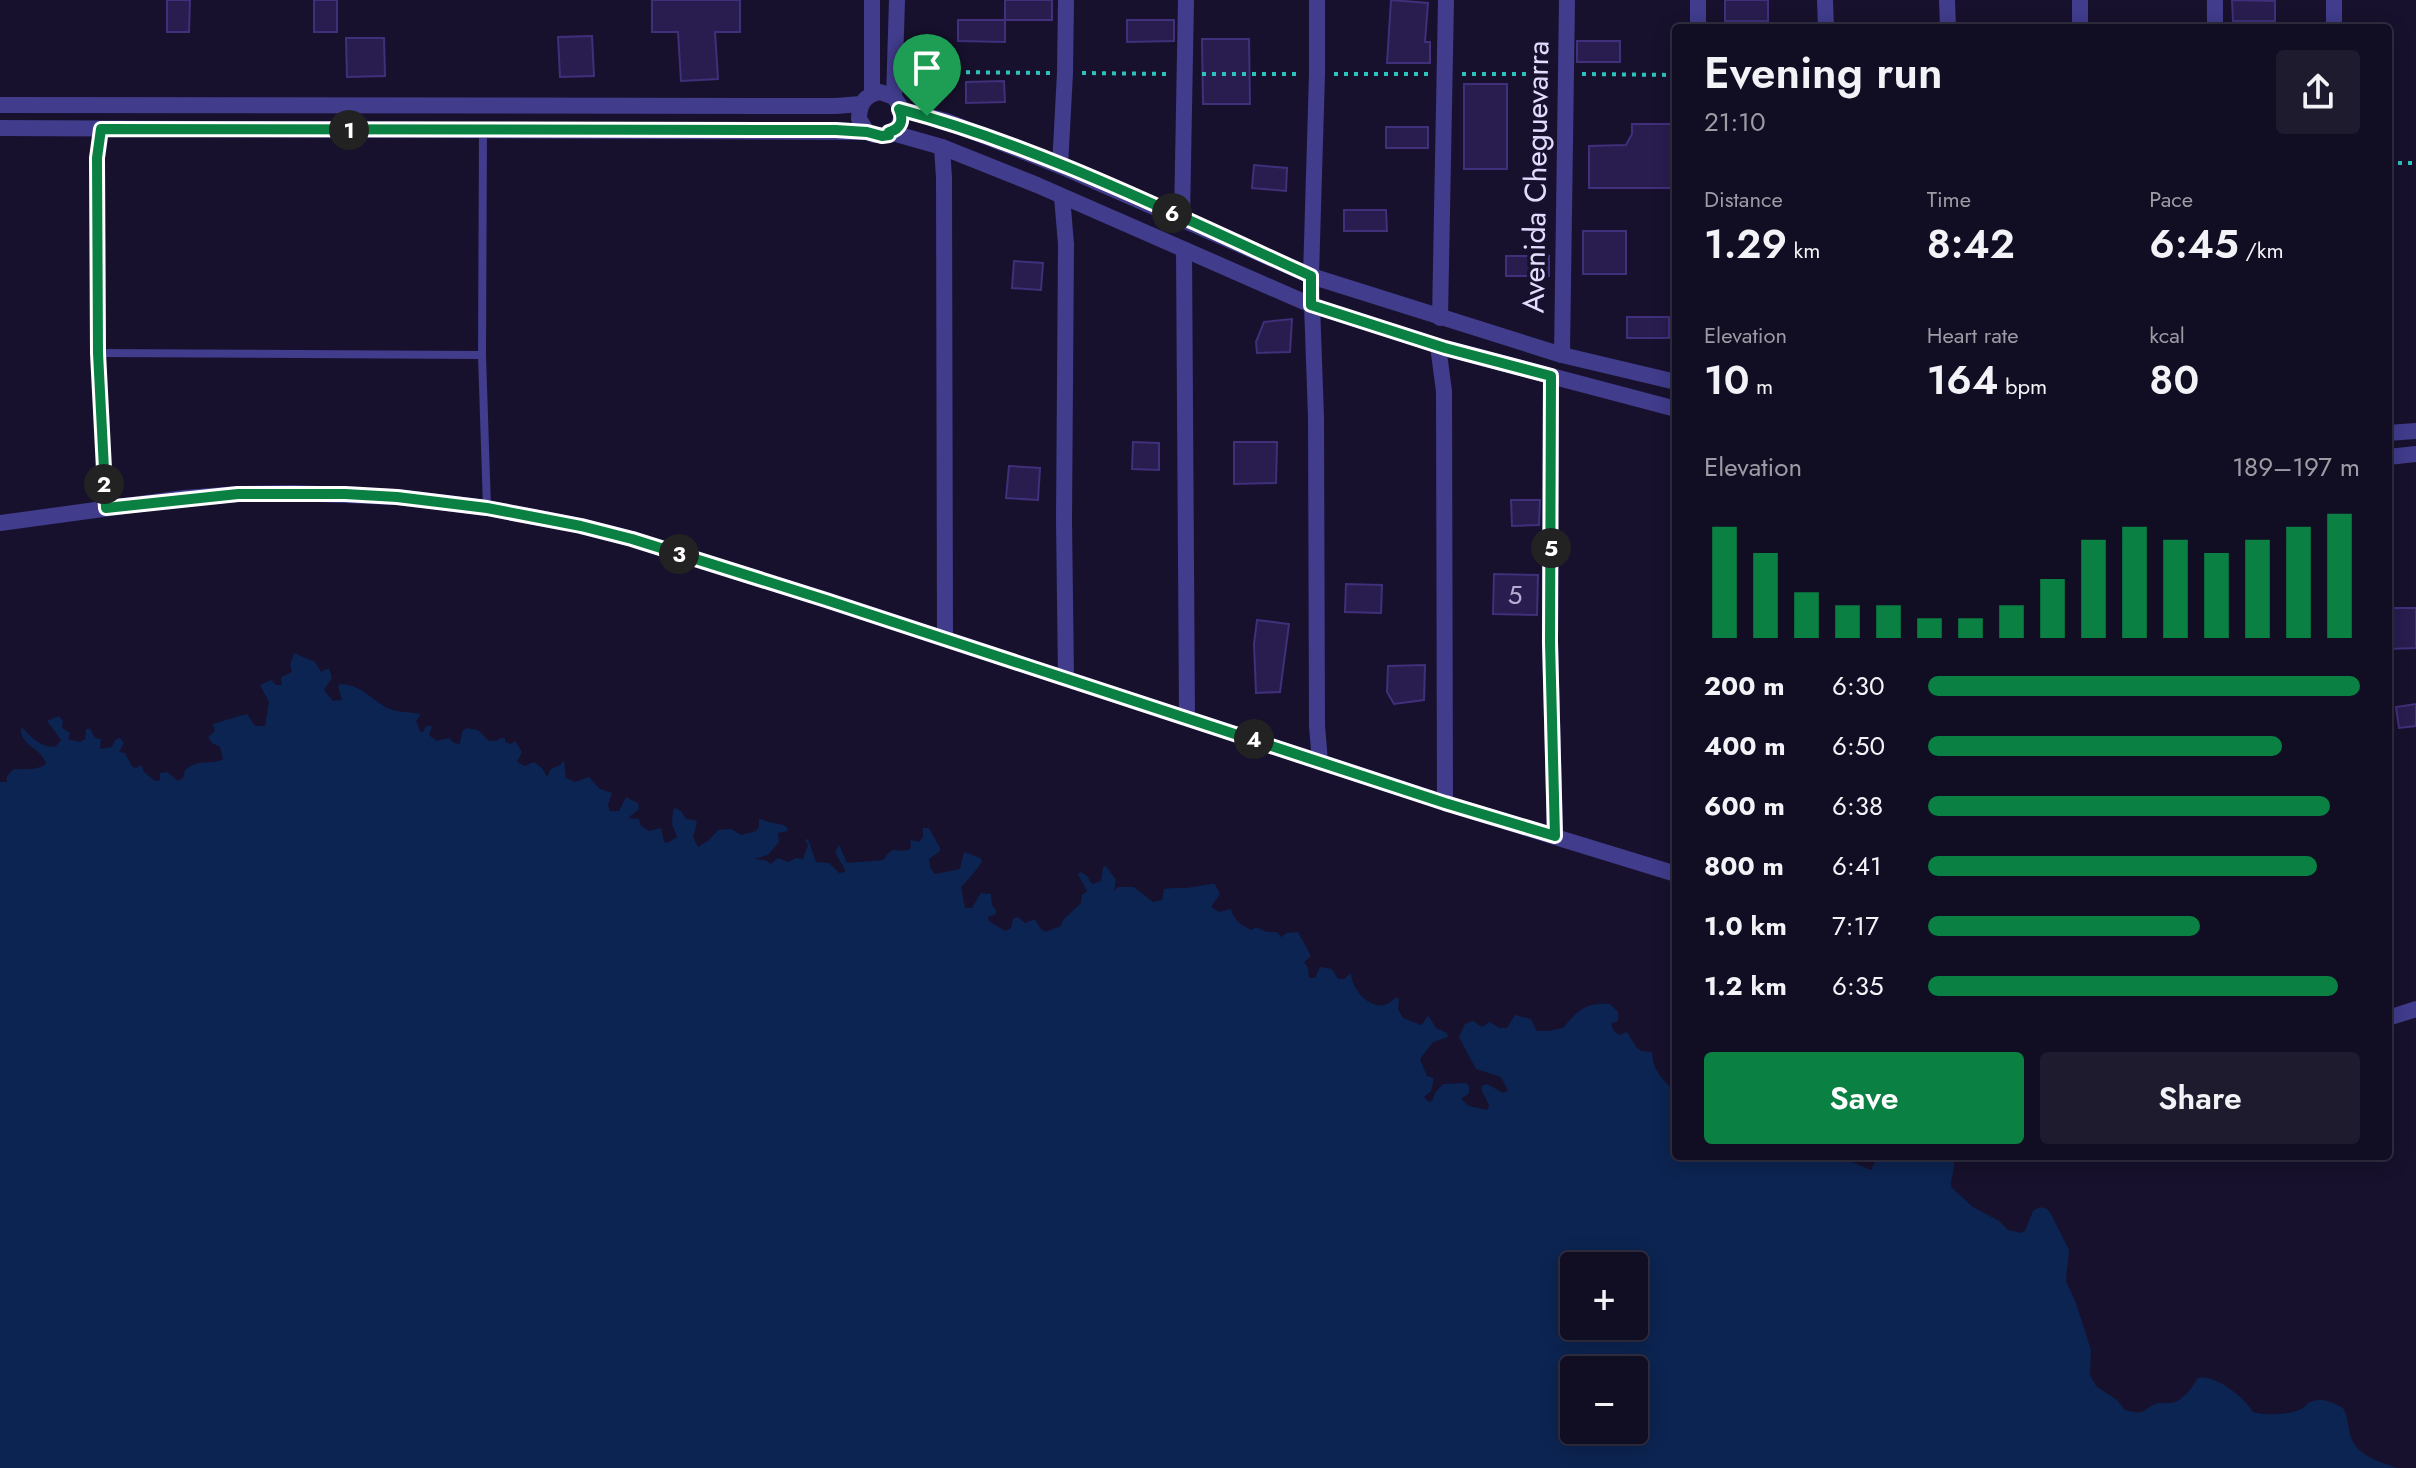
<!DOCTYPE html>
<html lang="en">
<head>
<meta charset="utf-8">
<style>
  body { margin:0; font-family:Jost,sans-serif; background:#1e1b2f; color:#f1f3f6; height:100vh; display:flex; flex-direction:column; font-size:30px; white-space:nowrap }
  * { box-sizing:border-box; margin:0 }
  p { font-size:26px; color:#9c9ca5 }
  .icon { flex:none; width:44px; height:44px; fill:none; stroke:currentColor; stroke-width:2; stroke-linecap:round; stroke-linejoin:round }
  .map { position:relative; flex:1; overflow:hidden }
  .details { position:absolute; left:1672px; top:24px; width:720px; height:1136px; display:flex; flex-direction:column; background:#110d22; border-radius:8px; box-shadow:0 4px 20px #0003,0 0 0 2px #302d40 }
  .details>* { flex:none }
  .tools { position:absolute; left:1560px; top:1252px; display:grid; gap:16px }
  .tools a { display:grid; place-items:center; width:88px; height:88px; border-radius:8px; background:#110d22; box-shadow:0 4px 20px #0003,0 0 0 2px #302d40; font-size:40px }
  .pin { position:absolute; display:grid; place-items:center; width:68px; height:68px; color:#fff; margin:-82px -34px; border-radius:50% 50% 50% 0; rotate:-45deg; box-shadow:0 0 8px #0007 }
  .pin .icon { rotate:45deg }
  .km { position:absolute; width:40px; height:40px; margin:-20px; border-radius:50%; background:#222; color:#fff; font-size:22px; line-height:40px; text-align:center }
  .round { display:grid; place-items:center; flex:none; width:84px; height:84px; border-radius:8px; background:#1e1b2f }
  .headline { display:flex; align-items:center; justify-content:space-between; height:136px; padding:0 32px }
  h1 { font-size:44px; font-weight:600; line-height:60px }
  .stats { display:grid; grid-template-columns:repeat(3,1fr); gap:12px; height:136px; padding:8px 32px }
  .stats div { display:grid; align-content:center }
  .stats b { font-size:40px; font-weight:600 }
  .stats small { font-size:22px; font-weight:400 }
  .stats p { font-size:22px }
  .chart { height:224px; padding:16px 32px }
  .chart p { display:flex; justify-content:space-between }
  .chart svg { width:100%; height:144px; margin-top:8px; stroke:#0b8043; stroke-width:6 }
  .action { display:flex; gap:16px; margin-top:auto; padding:16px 32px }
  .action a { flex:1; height:92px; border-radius:8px; background:#0b8043; color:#fff; font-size:32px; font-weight:600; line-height:92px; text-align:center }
  .action a+a { background:#1e1b2f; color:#f1f3f6 }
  ul { padding:0 32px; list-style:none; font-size:26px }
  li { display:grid; grid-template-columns:128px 96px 1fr; align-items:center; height:60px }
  li i { height:20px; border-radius:10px; background:#0b8043 }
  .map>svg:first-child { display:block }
  .water { fill:#0c2451; fill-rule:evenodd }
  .building { fill:#281d4e; stroke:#402f7b; stroke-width:2 }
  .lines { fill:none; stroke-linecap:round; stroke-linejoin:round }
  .path { stroke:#2fc1bc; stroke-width:4; stroke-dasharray:4 6; stroke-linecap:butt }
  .service { stroke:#413c8c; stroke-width:8 }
  .minor { stroke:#413c8c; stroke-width:16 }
  .route-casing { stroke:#fff; stroke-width:16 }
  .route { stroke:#0b8043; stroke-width:10 }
  .labels { text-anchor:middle; stroke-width:7; stroke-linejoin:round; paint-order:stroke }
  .number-label { font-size:26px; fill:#b4add3 }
  .street-label { font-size:30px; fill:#e2ddff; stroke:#17112d }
</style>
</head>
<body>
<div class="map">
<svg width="2416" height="1468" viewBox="0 0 2416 1468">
  <rect width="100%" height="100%" fill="#17112d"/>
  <path class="water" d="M294,653L315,662L321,672L329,668L332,678L324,690L333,701L342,700L338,686L340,684C364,685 371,701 390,709C401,713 411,712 421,714L416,721L420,731L423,732L426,726H432L429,735L437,741L449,738L454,743L460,744L462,732L466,728L478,730L489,741H496L501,738H505V742L511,744L515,741L522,752L517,762L525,766L534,762L542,768L547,777L551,769L560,765L564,760L566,778L575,782L589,777L600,789L612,793L608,805L610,811H619L626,797L638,803L639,809L628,818L639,819L641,826L649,831L661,828L664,842L667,843L677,837L672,824L673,810L676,808L682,812L686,819L695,820L697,823L693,837L698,847L709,840L718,830L731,829L741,835L756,831L759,827V818C768,824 778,822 787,827L788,831L778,833L779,842L768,855L754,859L765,860L771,864L778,858L788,862L796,858L803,859L808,845L805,840L808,839L816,862L829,863L839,873L845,872V870L835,852L839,845L847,863L883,860C896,844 891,853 908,850L911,848L910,840L919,842L923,837V828H929L940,848V851L929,859L931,869L935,874L960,869L964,852L980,858L982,861C978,869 967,881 961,887L965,908H972L981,893L991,894L992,905L996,910V914L988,917L989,921L1005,931L1011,928L1013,919L1018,917L1025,923L1035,919L1040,928L1045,932L1061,926L1063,920L1081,903L1082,895L1087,891L1078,874L1081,872L1087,876L1092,884L1101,881L1103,867L1106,866L1116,880L1114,891L1118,887H1134L1153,902L1162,900L1164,889C1174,887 1183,889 1193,887C1201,886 1206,884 1215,884L1220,894L1211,907L1219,912L1231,909C1234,921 1241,925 1252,930L1256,927L1267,932H1277L1281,937L1287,933L1298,932L1310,954V957L1304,962L1308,968L1309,978H1315L1320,967L1332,969L1338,979H1344L1351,973C1352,993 1378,1019 1396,997L1399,999L1398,1009L1403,1018C1409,1020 1417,1024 1422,1025L1428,1015L1436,1028L1447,1033L1448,1037L1433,1042L1420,1059L1427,1076L1434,1078L1431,1091L1424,1097L1429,1102L1432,1101L1435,1093L1443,1084L1466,1083L1469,1086V1093L1461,1099L1469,1106L1487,1110L1489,1105L1482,1091L1481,1086L1487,1084L1503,1093L1508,1091L1501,1077L1476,1069L1459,1037L1465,1024L1473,1021L1482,1027L1489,1022L1500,1028H1507L1515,1015L1531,1019L1537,1031H1548L1563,1028C1578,1010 1586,1002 1610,1004L1618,1012V1021L1611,1024L1614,1031L1619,1035L1627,1032L1636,1047L1641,1051L1652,1052C1652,1070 1664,1081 1676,1092V1156H1838L1871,1170L1876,1160L1875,1156H1945L1954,1162C1955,1172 1950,1178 1951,1187L1973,1207L1999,1221L2008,1230L2021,1233L2025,1231L2033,1211L2040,1207L2047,1209L2051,1214L2069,1250L2066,1281L2076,1303L2091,1350L2090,1375L2096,1386L2117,1400L2125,1410C2146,1415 2139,1412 2155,1404C2163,1401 2161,1404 2168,1403C2182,1403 2191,1389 2198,1378C2215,1374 2244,1397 2253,1412C2265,1416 2292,1415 2303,1408C2307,1405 2308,1402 2313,1401C2325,1398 2333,1403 2343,1408C2348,1417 2348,1425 2350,1434C2355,1456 2379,1461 2397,1468H0V782H7V776L14,769C25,769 36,771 46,764C42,748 19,745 21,728L24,729C32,739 42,747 55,747L61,740L47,721L59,716L63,721L62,728L70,733L68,739L80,742L85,739L86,729H90L95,738L101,739L100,749L112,747L115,740L120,738L124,743L119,752L125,753L132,766L136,768L141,765L144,772L155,781L160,780V773L167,772L178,781L183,778L185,770C201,757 212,766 223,759L220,747L212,743L208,737L215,731L213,724C225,720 236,717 247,714L255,726H265L269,702L260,685L271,680L276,685H282L281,677L292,672L290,665ZM1574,1266H1634V1326H1574ZM1574,1370H1634V1430H1574Z"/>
  <g class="building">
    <path d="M167,0H190L189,32H167Z"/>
    <rect x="314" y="0" width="23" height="32"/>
    <path d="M652,0H740V32H715L718,79L681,81L678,32H652Z"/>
    <rect x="1005" y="0" width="47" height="20"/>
    <path d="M1391,0L1428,3L1425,42H1430V63H1387Z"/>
    <rect x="1725" y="0" width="43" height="21"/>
    <path d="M2232,0L2275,1V21H2233Z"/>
    <path d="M958,20H1005V42L958,41Z"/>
    <path d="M1127,20H1174V41L1127,42Z"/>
    <path d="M592,36L594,76L560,77L558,37Z"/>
    <path d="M346,38H384L385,76L347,77Z"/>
    <path d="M1202,39H1249L1250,104H1203Z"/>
    <rect x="1577" y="41" width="43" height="21"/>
    <path d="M1004,81L1005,102L966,103V82Z"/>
    <rect x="1464" y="84" width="43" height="85"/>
    <path d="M1632,124H1674V188H1589V146L1626,145L1632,134Z"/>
    <rect x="1386" y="127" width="42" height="21"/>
    <path d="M1254,165L1287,168L1286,191L1252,188Z"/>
    <path d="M1344,210H1386L1387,231H1344Z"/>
    <rect x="1583" y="231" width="43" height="43"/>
    <rect x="1506" y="256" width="43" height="20"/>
    <path d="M1014,261L1043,263L1041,290L1012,288Z"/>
    <rect x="1627" y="317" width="42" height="21"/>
    <path d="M1292,319L1290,352L1257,353L1256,342L1264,322Z"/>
    <path d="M1133,442L1159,443V470L1132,469Z"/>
    <path d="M1234,442H1277L1276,483L1234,484Z"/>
    <path d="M1009,466L1040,468L1038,500L1006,498Z"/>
    <path d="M1511,500H1540L1539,525L1512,526Z"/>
    <path d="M1494,574L1538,575L1537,615L1493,614Z"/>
    <path d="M1346,584L1382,585L1381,613L1345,612Z"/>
    <path d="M2388,608H2416V648L2388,649Z"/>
    <path d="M1257,620L1289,624L1280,692L1256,693L1254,644Z"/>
    <path d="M1425,665L1424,700L1394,704L1387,692L1388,666Z"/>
    <path d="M2416,704V726L2399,728L2396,707Z"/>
  </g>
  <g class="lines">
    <g class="path">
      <path d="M946,72L1050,73"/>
      <path d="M1082,73L1170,74"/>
      <path d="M1202,74H1302"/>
      <path d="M1334,74H1430"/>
      <path d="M1462,74H1550"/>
      <path d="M1582,74L1676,75"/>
      <path d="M2388,163H2416"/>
    </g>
    <g class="service">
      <path d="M101,129L97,158L98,353L106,508"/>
      <path d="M483,131L482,355L487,508"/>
      <path d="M98,353L482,355"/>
    </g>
    <g class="minor">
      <path d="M1317,0V74L1311,276L1316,417L1317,726L1320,762"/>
      <path d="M1825,0L1826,28"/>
      <path d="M1947,0L1948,28"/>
      <path d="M1698,28V0"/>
      <path d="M2080,28V0"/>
      <path d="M2215,28V0"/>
      <path d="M2334,28V0"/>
      <path d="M880,92L894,97L902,109H899L902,117L896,131L889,132V135H874L867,132L859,119C859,104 865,95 880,92Z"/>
      <path d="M872,94V0"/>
      <path d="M894,97L897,0"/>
      <path d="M0,105L836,106L861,104"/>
      <path d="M899,109L946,121L1060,166L1311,276L1562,355L1676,382"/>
      <path d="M0,128L867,132"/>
      <path d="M889,132L942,147L1037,185L1311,305L1445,348L1676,409"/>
      <path d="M942,147L944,178L945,639"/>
      <path d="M1060,166L1065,73L1066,0"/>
      <path d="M1062,197L1066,244L1064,520L1066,678"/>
      <path d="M1182,218L1186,0"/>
      <path d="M1184,250L1187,717"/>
      <path d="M1440,318L1446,0"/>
      <path d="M1438,346L1444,391L1445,803"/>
      <path d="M1562,355L1567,0"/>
      <path d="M1551,376L1550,642L1555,836"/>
      <path d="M2388,433L2416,431"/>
      <path d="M2388,457L2416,454"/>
      <path d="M0,523L184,498L238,494L293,493L397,497L487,508L581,526L632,539L826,600L1445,803L1676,874"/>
      <path d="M2388,1018L2416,1009"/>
    </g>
  </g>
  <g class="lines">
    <defs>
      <path id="route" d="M899,109C1039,146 1178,216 1311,276V305L1445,348L1551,376L1550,642L1555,836L1445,803L826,600L632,539L581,526L487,508L397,497L345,494H238L106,508L98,353L97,158L101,129L836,130L867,132L882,136L889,135V132C901,129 904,120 899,109Z"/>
    </defs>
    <use href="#route" class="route-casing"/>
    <use href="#route" class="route"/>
  </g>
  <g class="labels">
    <g class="number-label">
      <text x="1515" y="604">5</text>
    </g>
    <g class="street-label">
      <text transform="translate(1536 177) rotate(-89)" y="10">Avenida Cheguevarra</text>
    </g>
  </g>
</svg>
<div class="tools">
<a>+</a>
<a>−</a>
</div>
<div class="pin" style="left:927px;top:116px;background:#1e9e55"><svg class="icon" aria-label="arrive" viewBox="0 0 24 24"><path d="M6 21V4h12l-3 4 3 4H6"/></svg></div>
<b class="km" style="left:349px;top:130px">1</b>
<b class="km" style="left:104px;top:484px">2</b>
<b class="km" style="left:679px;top:554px">3</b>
<b class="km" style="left:1254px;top:739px">4</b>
<b class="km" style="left:1551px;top:548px">5</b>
<b class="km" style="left:1172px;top:213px">6</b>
<section class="details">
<div class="headline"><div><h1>Evening run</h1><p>21:10</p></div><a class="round"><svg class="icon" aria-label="share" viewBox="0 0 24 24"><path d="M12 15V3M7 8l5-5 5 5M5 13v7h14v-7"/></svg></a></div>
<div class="stats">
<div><p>Distance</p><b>1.29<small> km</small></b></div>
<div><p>Time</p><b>8:42</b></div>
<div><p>Pace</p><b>6:45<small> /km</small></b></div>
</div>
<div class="stats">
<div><p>Elevation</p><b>10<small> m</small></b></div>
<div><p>Heart rate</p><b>164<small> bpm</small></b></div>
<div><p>kcal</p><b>80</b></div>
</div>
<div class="chart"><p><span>Elevation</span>189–197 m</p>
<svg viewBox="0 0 160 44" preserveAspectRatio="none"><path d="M5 44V10M15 44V18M25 44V30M35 44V34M45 44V34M55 44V38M65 44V38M75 44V34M85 44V26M95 44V14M105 44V10M115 44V14M125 44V18M135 44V14M145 44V10M155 44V6"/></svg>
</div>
<ul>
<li><b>200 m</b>6:30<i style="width:100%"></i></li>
<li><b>400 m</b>6:50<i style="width:82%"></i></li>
<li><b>600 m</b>6:38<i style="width:93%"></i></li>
<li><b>800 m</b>6:41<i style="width:90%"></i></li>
<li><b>1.0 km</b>7:17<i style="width:63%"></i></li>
<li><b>1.2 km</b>6:35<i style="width:95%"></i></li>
</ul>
<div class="action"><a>Save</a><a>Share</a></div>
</section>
</div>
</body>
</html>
